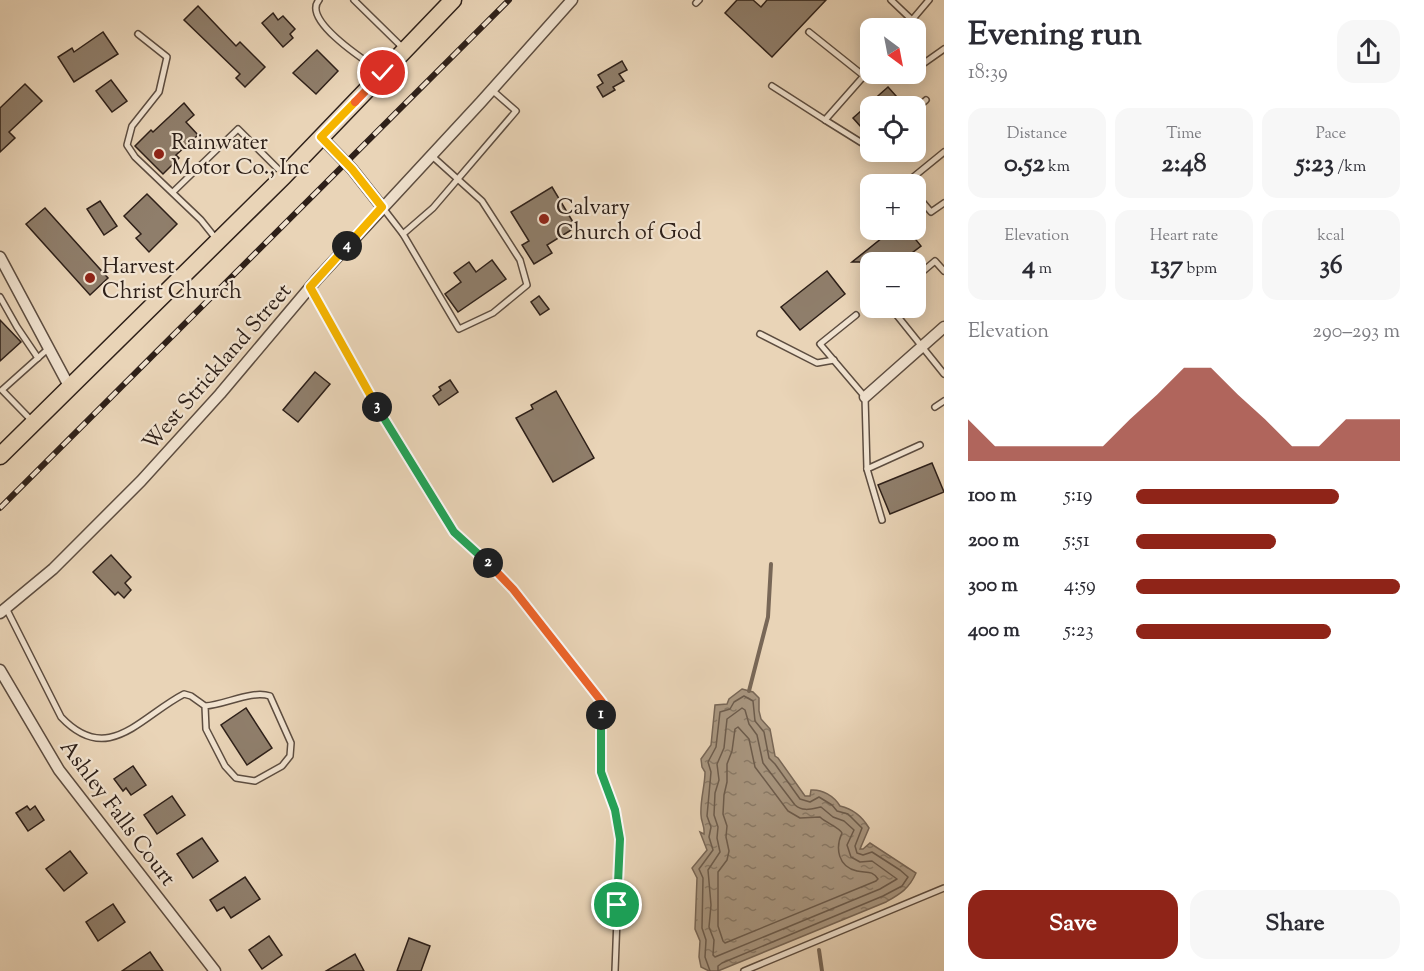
<!DOCTYPE html>
<html lang="en">
<head>
<meta charset="utf-8">
<style>
  body { margin:0; font-family:"Sorts Mill Goudy",serif; background:#f7f7f7; color:#2b2b33; height:100vh; display:flex; flex-direction:column; font-size:22px; white-space:nowrap }
  * { box-sizing:border-box; margin:0 }
  p { font-size:20px; color:#7c7c81 }
  .icon { flex:none; width:33px; height:33px; fill:none; stroke:currentColor; stroke-width:2; stroke-linecap:round; stroke-linejoin:round }
  .map { position:relative; flex:1; overflow:hidden }
  .details { display:flex; flex-direction:column; background:#fff; width:480px }
  .details>* { flex:none }
  .needle { width:39px; rotate:148deg }
  .fabs { position:absolute; left:860px; top:18px; display:grid; gap:12px }
  .fabs a { display:grid; place-items:center; width:66px; height:66px; border-radius:12px; background:#fff; box-shadow:0 3px 15px #0003; font-size:30px }
  .pin { position:absolute; display:grid; place-items:center; width:51px; height:51px; color:#fff; margin:-26px; border:3px solid #fff; border-radius:50%; box-shadow:0 2px 6px #0007 }
  .km { position:absolute; width:30px; height:30px; margin:-15px; border-radius:50%; background:#222; color:#fff; font-size:16px; line-height:30px; text-align:center }
  .round { display:grid; place-items:center; flex:none; width:63px; height:63px; border-radius:18px; background:#f7f7f7 }
  .summary { display:flex; align-items:center; justify-content:space-between; height:102px; padding:0 24px }
  h1 { font-size:33px; font-weight:700; line-height:45px }
  .figures { display:grid; grid-template-columns:repeat(3,1fr); gap:9px; height:102px; padding:6px 24px }
  .figures div { display:grid; align-content:center; border-radius:15px; background:#f7f7f7; text-align:center }
  .figures b { font-size:26px; font-weight:700 }
  .figures small { font-size:16px; font-weight:400 }
  .figures p { font-size:16px }
  .chart { height:168px; padding:12px 24px }
  .chart p { display:flex; justify-content:space-between }
  .chart svg { width:100%; height:108px; margin-top:6px; fill:#8f2418; opacity:.7 }
  .button { display:flex; gap:12px; margin-top:auto; padding:12px 24px }
  .button a { flex:1; height:69px; border-radius:18px; background:#8f2418; color:#fff; font-size:24px; font-weight:700; line-height:69px; text-align:center }
  .button a+a { background:#f7f7f7; color:#2b2b33 }
  ul { padding:0 24px; list-style:none; font-size:20px }
  li { display:grid; grid-template-columns:96px 72px 1fr; align-items:center; height:45px }
  li i { height:15px; border-radius:8px; background:#8f2418 }
  main { display:flex; flex:1; min-height:0 }
  .map>svg:first-child { display:block }
  .water { fill:url(#water-ripples); stroke:#786757; stroke-width:1.5 }
  .lines { fill:none; stroke-linecap:round; stroke-linejoin:round }
  .shore { stroke:#6c5c4d; stroke-width:1.5 }
  .stream { stroke:#786757; stroke-width:4 }
  .building { fill:#8f7e6b; stroke:#2e2019; stroke-width:1.5 }
  .service-casing { stroke:#5d4d40; stroke-width:8 }
  .minor-casing { stroke:#5d4d40; stroke-width:13 }
  .primary-casing { stroke:#2e2019; stroke-width:19 }
  .service { stroke:#f1e3d0; stroke-width:5 }
  .minor { stroke:#f1e3d0; stroke-width:10 }
  .primary { stroke:#e9d4b7; stroke-width:16 }
  .rail-casing { stroke:#2e2019; stroke-width:6 }
  .rail { stroke:#f1e3d0; stroke-width:4; stroke-dasharray:11; stroke-linecap:butt }
  .split-1-casing { stroke:#fff; stroke-width:12 }
  .split-2-casing { stroke:#fff; stroke-width:12 }
  .split-3-casing { stroke:#fff; stroke-width:12 }
  .split-4-casing { stroke:#fff; stroke-width:12 }
  .split-5-casing { stroke:#fff; stroke-width:12 }
  .split-6-casing { stroke:#fff; stroke-width:12 }
  .split-1 { stroke:#22a559; stroke-width:8 }
  .split-2 { stroke:#f0652b; stroke-width:8 }
  .split-3 { stroke:#22a559; stroke-width:8 }
  .split-4 { stroke:#f5b400; stroke-width:8 }
  .split-5 { stroke:#f5b400; stroke-width:8 }
  .split-6 { stroke:#f0652b; stroke-width:8 }
  .poi-dot { fill:#8f2418; stroke:#f1e3d0; stroke-width:2 }
  .labels { text-anchor:middle; stroke-width:4.5; stroke-linejoin:round; paint-order:stroke }
  .poi-label { font-size:22px; fill:#2e2019; stroke:#f1e3d0; text-anchor:start }
  .street-label { font-size:22px; fill:#2e2019; stroke:#f1e3d0 }
</style>
</head>
<body>
<main>
<div class="map">
<svg width="944" height="971" viewBox="0 0 944 971">
  <defs>
    <pattern id="water-ripples" width="26" height="14" patternUnits="userSpaceOnUse" patternTransform="scale(1.5)"><rect width="26" height="14" fill="#a99781"/><path d="M2 4q2-2 4 0t4 0M15 11q2-2 4 0t4 0" fill="none" stroke="#8a7b69"/></pattern>
  </defs>
  <rect width="100%" height="100%" fill="#e9d4b7"/>
  <filter id="stains"><feTurbulence type="fractalNoise" baseFrequency=".00333" numOctaves="4"/><feColorMatrix values="0 0 0 0 .2 0 0 0 0 .09 0 0 0 0 .02 0 0 0 .5 -.17"/></filter>
  <radialGradient id="worn" r=".72"><stop offset=".6" stop-color="#630" stop-opacity="0"/><stop offset="1" stop-color="#630" stop-opacity=".3"/></radialGradient>
  <path class="water" d="M742,689L753,692L759,698V711L761,719L770,729L775,756L778,758L805,796H810L811,790C822,789 834,796 840,806C853,809 862,816 869,828L860,849H863L870,843L916,873C909,889 900,894 886,902L718,971H709L701,967L699,957L700,941L695,929L697,878L692,868L707,850L700,832L704,834C705,826 701,822 701,815C700,800 705,786 705,772L702,767L701,759L711,745L715,705L727,704L729,699Z"/>
  <g class="lines">
    <g class="shore">
      <path d="M742,708L745,710L749,724L757,735L763,763L795,805C803,812 811,809 821,807L833,817L844,821L854,830L847,845L851,857L860,862L872,861L897,879L880,889L715,957L713,955L714,940L709,927L711,905L708,870L720,852L717,838L718,827L714,815L715,793L719,780L717,764L724,748L727,719Z"/>
      <path d="M738,727L749,739L755,767L788,811L800,818L820,817C826,823 839,827 842,833C835,848 838,867 857,871C867,873 872,870 878,879L876,881L725,943L723,941L718,926V872L727,860L729,851L726,837L727,826L723,814L724,795L727,782V764L732,751L735,729Z"/>
      <path d="M710,971L705,957L706,940L702,928L703,878L699,869L713,850L709,837L711,827L707,816L711,772L708,762L716,747L720,712L730,709L734,702L744,696L753,701L755,721L764,732L769,758L775,764L800,799L810,802L819,797L832,805L837,811L848,814L862,828L855,846L857,853L863,855L872,852L900,870L908,877L902,886L883,896L722,963L718,966V971"/>
    </g>
    <g class="stream">
      <path d="M749,691L768,617L771,564"/>
      <path d="M819,950L822,971"/>
    </g>
  </g>
  <g class="building">
    <path d="M737,0H753L761,7L767,0H826L772,57L725,13Z"/>
    <path d="M198,6L236,46L240,42L265,67L245,87L236,78L240,74L184,20Z"/>
    <path d="M273,13L278,20L283,16L295,29L290,34L293,38L283,47L262,23Z"/>
    <path d="M103,32L118,54L74,82L58,57L72,48L74,52Z"/>
    <path d="M317,50L338,71L316,94L293,73Z"/>
    <path d="M622,61L627,70L619,74L624,81L613,87L615,90L603,97L597,87L603,83L598,75Z"/>
    <path d="M111,80L127,101L112,112L96,91Z"/>
    <path d="M25,84L42,101L9,132L15,138L0,152V108Z"/>
    <path d="M888,87L905,106H870V137L853,118Z"/>
    <path d="M184,103L194,115L186,122L198,135L176,155L179,158L163,174L135,146L151,130L153,132Z"/>
    <path d="M552,187L576,227L547,245L552,253L534,264L522,245L529,241L511,212Z"/>
    <path d="M147,194L177,224L149,252L136,238L141,234L124,216Z"/>
    <path d="M100,201L117,226L104,235L87,209Z"/>
    <path d="M45,208L108,278L90,295L26,224Z"/>
    <path d="M892,230H908L921,246L900,262H870V274L860,262H852Z"/>
    <path d="M492,260L506,279L458,312L445,294L461,282L454,273L469,262L476,272Z"/>
    <path d="M827,271L845,294L800,330L781,307Z"/>
    <path d="M539,296L549,309L540,315L531,302Z"/>
    <path d="M0,320L21,342L0,361Z"/>
    <path d="M315,372L330,384L298,422L283,410Z"/>
    <path d="M450,380L458,392L439,405L433,396L441,390L439,387Z"/>
    <path d="M556,391L594,458L553,482L516,418L533,409L531,405Z"/>
    <path d="M932,463L944,492L890,514L878,485Z"/>
    <path d="M111,555L131,577L125,583L131,590L124,598L118,592L115,595L93,572Z"/>
    <path d="M246,708L272,748L247,765L221,725Z"/>
    <path d="M133,766L146,785L131,795L126,788L123,791L114,779Z"/>
    <path d="M172,796L185,815L157,834L144,815Z"/>
    <path d="M27,806L30,810L35,806L44,820L28,831L16,813Z"/>
    <path d="M202,838L218,861L193,878L177,854Z"/>
    <path d="M70,851L87,873L64,891L46,869Z"/>
    <path d="M245,877L260,899L231,918L224,907L217,911L210,900Z"/>
    <path d="M113,904L125,922L98,941L86,922Z"/>
    <path d="M269,936L282,955L262,969L249,950Z"/>
    <path d="M409,938L430,946L421,971H397Z"/>
    <path d="M150,952L163,971H122Z"/>
    <path d="M355,954L364,971H326Z"/>
  </g>
  <g class="lines">
    <defs>
      <g id="service">
        <path d="M319,0C301,20 367,62 382,72"/>
        <path d="M354,0L404,49"/>
        <path d="M891,0L912,20L929,0"/>
        <path d="M696,3L699,0"/>
        <path d="M905,28L912,20"/>
        <path d="M809,32L864,76"/>
        <path d="M138,34L167,57L159,92L132,126L127,145L135,157L201,220L217,240"/>
        <path d="M915,61L920,66L944,49"/>
        <path d="M870,69L825,120L870,148"/>
        <path d="M772,86L825,120"/>
        <path d="M915,110L926,100"/>
        <path d="M908,184L906,183L944,152"/>
        <path d="M173,192L238,129L283,174"/>
        <path d="M915,193L931,212L944,203"/>
        <path d="M383,208L403,234L459,329L493,313L527,285L520,260L482,201L432,156"/>
        <path d="M403,234L433,208L516,111L492,90"/>
        <path d="M915,278L935,261L944,271"/>
        <path d="M310,287L360,378L427,491L455,532L513,589L602,702L601,772L615,810L620,839L615,971"/>
        <path d="M0,297L17,327L38,358"/>
        <path d="M891,308L944,374"/>
        <path d="M856,315L820,344L865,397L867,469L920,445"/>
        <path d="M760,334L817,363L834,360"/>
        <path d="M935,407L944,401"/>
        <path d="M33,422L2,390L49,348"/>
        <path d="M867,469L882,520"/>
        <path d="M6,608L61,717C108,767 141,716 184,694L191,696L205,706L206,729L225,766L236,778L255,781L282,766L290,756L291,743L270,696C251,690 225,705 205,706"/>
        <path d="M744,971L944,888"/>
      </g>
      <g id="minor">
        <path d="M321,137L352,169L382,207"/>
        <path d="M0,257L70,388"/>
        <path d="M865,397L944,327"/>
        <path d="M0,613L53,569L141,481L220,394L317,279L481,102L572,0"/>
        <path d="M0,670L59,770L215,971"/>
      </g>
      <path id="primary" d="M0,456L284,176L453,0"/>
    </defs>
    <use href="#service" class="service-casing"/>
    <use href="#minor" class="minor-casing"/>
    <use href="#primary" class="primary-casing"/>
    <use href="#service" class="service"/>
    <use href="#minor" class="minor"/>
    <use href="#primary" class="primary"/>
    <defs>
      <path id="rail" d="M0,508L509,0"/>
    </defs>
    <use href="#rail" class="rail-casing"/>
    <use href="#rail" class="rail"/>
  </g>
  <g class="lines">
    <defs>
      <path id="split-1" d="M601,715V772L615,810L620,839L617,905"/>
      <path id="split-2" d="M488,563L513,589L602,702L601,715"/>
      <path id="split-3" d="M377,407L454,532L488,563"/>
      <path id="split-4" d="M347,246L310,287L377,407"/>
      <path id="split-5" d="M347,246L382,207L352,169L321,137L355,102"/>
      <path id="split-6" d="M355,102L383,73"/>
    </defs>
    <use href="#split-1" class="split-1-casing"/>
    <use href="#split-2" class="split-2-casing"/>
    <use href="#split-3" class="split-3-casing"/>
    <use href="#split-4" class="split-4-casing"/>
    <use href="#split-5" class="split-5-casing"/>
    <use href="#split-6" class="split-6-casing"/>
    <use href="#split-1" class="split-1"/>
    <use href="#split-2" class="split-2"/>
    <use href="#split-3" class="split-3"/>
    <use href="#split-4" class="split-4"/>
    <use href="#split-5" class="split-5"/>
    <use href="#split-6" class="split-6"/>
  </g>
  <g class="poi-dot">
    <circle cx="159" cy="154" r="6"/>
    <circle cx="544" cy="219" r="6"/>
    <circle cx="90" cy="278" r="6"/>
  </g>
  <g class="labels">
    <g class="poi-label">
      <text x="171" y="149">Rainwater<tspan x="171" dy="25">Motor Co., Inc</tspan></text>
      <text x="556" y="214">Calvary<tspan x="556" dy="25">Church of God</tspan></text>
      <text x="102" y="273">Harvest<tspan x="102" dy="25">Christ Church</tspan></text>
    </g>
    <g class="street-label">
      <text transform="translate(216 366) rotate(-49)" y="8">West Strickland Street</text>
      <text transform="translate(119 812) rotate(53)" y="8">Ashley Falls Court</text>
    </g>
  </g>
  <rect width="100%" height="100%" filter="url(#stains)"/>
  <rect width="100%" height="100%" fill="url(#worn)"/>
</svg>
<div class="fabs">
<a><svg class="needle" viewBox="-14 -14 28 28"><path d="M0-13l5 13h-10z" fill="#e53935"/><path d="M0 13l5-13h-10z" fill="#7c7c81"/></svg></a>
<a><svg class="icon" aria-label="locate" viewBox="0 0 24 24"><circle cx="12" cy="12" r="6"/><path d="M12 2v4M12 18v4M2 12h4M18 12h4"/></svg></a>
<a>+</a>
<a>−</a>
</div>
<div class="pin" style="left:617px;top:905px;background:#1e9e55"><svg class="icon" aria-label="arrive" viewBox="0 0 24 24"><path d="M6 21V4h12l-3 4 3 4H6"/></svg></div>
<div class="pin" style="left:383px;top:73px;background:#d93025"><svg class="icon" aria-label="check" viewBox="0 0 24 24"><path d="M5 12l5 5 9-10"/></svg></div>
<b class="km" style="left:601px;top:715px">1</b>
<b class="km" style="left:488px;top:563px">2</b>
<b class="km" style="left:377px;top:407px">3</b>
<b class="km" style="left:347px;top:246px">4</b>
</div>
<section class="details">
<div class="summary"><div><h1>Evening run</h1><p>18:39</p></div><a class="round"><svg class="icon" aria-label="share" viewBox="0 0 24 24"><path d="M12 15V3M7 8l5-5 5 5M5 13v7h14v-7"/></svg></a></div>
<div class="figures">
<div><p>Distance</p><b>0.52<small> km</small></b></div>
<div><p>Time</p><b>2:48</b></div>
<div><p>Pace</p><b>5:23<small> /km</small></b></div>
</div>
<div class="figures">
<div><p>Elevation</p><b>4<small> m</small></b></div>
<div><p>Heart rate</p><b>137<small> bpm</small></b></div>
<div><p>kcal</p><b>36</b></div>
</div>
<div class="chart"><p><span>Elevation</span>290–293 m</p>
<svg viewBox="0 0 160 44" preserveAspectRatio="none"><path d="M0 44V27L10 38L20 38L30 38L40 38L50 38L60 27L70 17L80 6L90 6L100 17L110 27L120 38L130 38L140 27L150 27L160 27V44z"/></svg>
</div>
<ul>
<li><b>100 m</b>5:19<i style="width:77%"></i></li>
<li><b>200 m</b>5:51<i style="width:53%"></i></li>
<li><b>300 m</b>4:59<i style="width:100%"></i></li>
<li><b>400 m</b>5:23<i style="width:74%"></i></li>
</ul>
<div class="button"><a>Save</a><a>Share</a></div>
</section>
</main>
</body>
</html>
